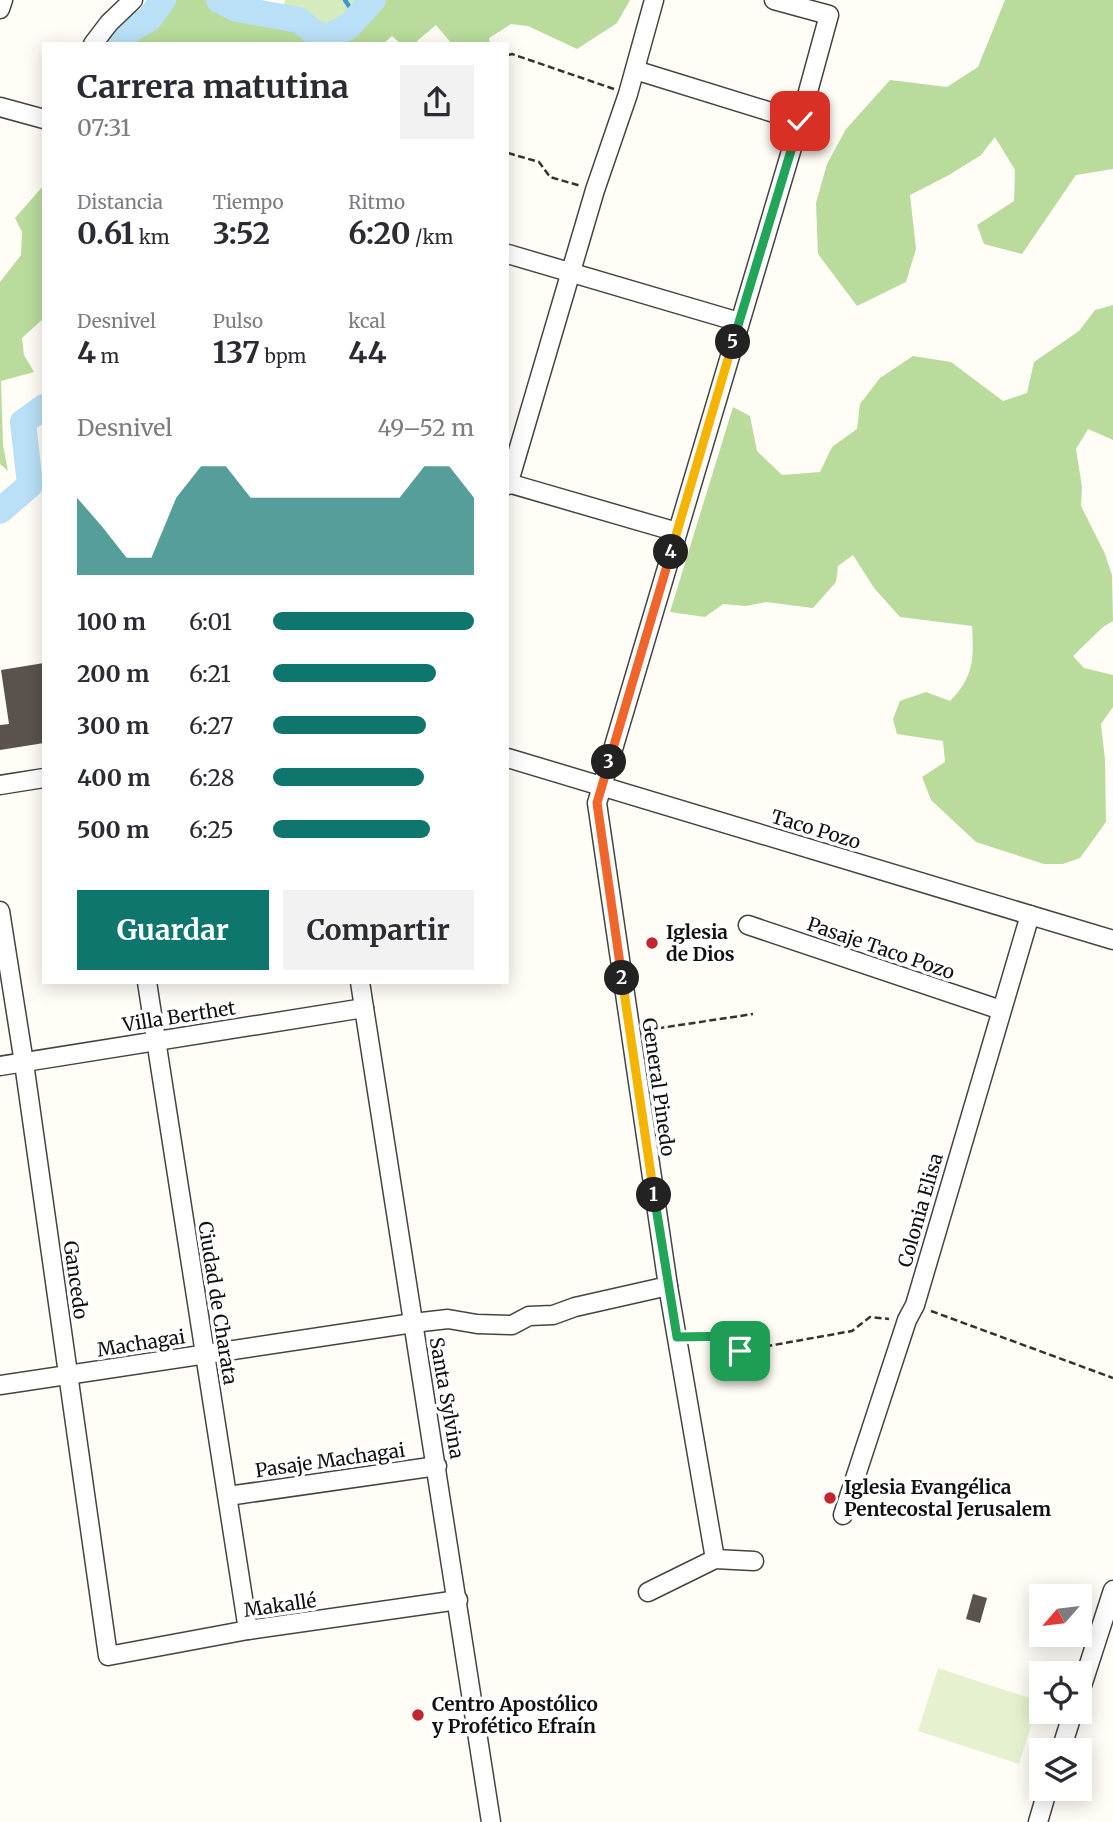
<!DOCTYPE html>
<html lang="es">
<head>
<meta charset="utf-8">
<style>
  body { margin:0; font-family:Merriweather,serif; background:#f2f2f3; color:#2b2b33; height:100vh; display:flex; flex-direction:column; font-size:26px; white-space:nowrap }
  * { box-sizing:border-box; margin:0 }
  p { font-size:23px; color:#7c7c81 }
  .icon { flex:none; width:38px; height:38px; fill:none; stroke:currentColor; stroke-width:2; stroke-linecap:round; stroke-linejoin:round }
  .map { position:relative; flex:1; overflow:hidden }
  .side { position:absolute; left:42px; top:42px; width:467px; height:942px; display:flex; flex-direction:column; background:#fff; border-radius:0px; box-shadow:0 4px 18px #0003 }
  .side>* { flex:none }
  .needle { width:46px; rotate:242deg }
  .buttons { position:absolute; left:1029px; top:1584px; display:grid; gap:14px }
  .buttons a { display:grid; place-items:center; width:63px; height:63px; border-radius:0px; background:#fff; box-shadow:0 4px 18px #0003; font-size:35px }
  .pin { position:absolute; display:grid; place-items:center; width:60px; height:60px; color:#fff; margin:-30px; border-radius:14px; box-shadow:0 4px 10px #0006 }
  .km { position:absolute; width:35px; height:35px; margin:-18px; border-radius:50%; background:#222; color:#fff; font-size:19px; line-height:35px; text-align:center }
  .round { display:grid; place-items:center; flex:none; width:74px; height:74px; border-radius:0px; background:#f2f2f3 }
  .overview { display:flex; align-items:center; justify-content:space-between; height:119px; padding:0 35px }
  h1 { font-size:32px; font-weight:700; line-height:52px }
  .metrics { display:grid; grid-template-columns:repeat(3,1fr); gap:10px; height:119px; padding:7px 35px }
  .metrics div { display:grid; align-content:center }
  .metrics b { font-size:30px; font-weight:700 }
  .metrics small { font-size:19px; font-weight:400 }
  .metrics p { font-size:19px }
  .chart { height:196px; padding:14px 35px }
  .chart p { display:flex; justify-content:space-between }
  .chart svg { width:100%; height:126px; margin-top:7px; fill:#0f766e; opacity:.7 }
  .action { display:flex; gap:14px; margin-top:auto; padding:14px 35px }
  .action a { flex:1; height:80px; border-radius:0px; background:#0f766e; color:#fff; font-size:28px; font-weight:700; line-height:80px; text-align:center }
  .action a+a { background:#f2f2f3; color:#2b2b33 }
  ul { padding:0 35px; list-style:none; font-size:23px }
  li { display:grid; grid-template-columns:112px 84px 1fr; align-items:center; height:52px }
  li i { height:18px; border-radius:9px; background:#0f766e }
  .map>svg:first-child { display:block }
  .green { fill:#d5ebbd }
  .forest { fill:#b9dc9c }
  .pitch { fill:#e6f2cf }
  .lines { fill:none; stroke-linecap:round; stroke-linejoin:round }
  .stream { stroke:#3f96cf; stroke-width:4.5 }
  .river { stroke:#b9e0f7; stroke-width:26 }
  .building { fill:#5a524d }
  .minor-casing { stroke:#444; stroke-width:21 }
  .path { stroke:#333; stroke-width:2.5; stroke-dasharray:7 3.5; stroke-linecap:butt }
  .minor { stroke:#fff; stroke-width:18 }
  .split-1-casing { stroke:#fff; stroke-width:14 }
  .split-2-casing { stroke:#fff; stroke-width:14 }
  .split-3-casing { stroke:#fff; stroke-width:14 }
  .split-4-casing { stroke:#fff; stroke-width:14 }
  .split-5-casing { stroke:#fff; stroke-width:14 }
  .split-6-casing { stroke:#fff; stroke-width:14 }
  .split-1 { stroke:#22a559; stroke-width:9 }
  .split-2 { stroke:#f5b400; stroke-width:9 }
  .split-3 { stroke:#f0652b; stroke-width:9 }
  .split-4 { stroke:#f0652b; stroke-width:9 }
  .split-5 { stroke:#f5b400; stroke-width:9 }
  .split-6 { stroke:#22a559; stroke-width:9 }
  .poi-dot { fill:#c4262e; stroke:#fff; stroke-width:2.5 }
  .labels { text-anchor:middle; stroke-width:7; stroke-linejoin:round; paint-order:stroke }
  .street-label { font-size:19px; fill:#111; stroke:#fff }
  .poi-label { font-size:19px; font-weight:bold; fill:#111; stroke:#fff; text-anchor:start }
</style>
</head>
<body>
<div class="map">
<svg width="1113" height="1822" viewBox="0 0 1113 1822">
  <rect width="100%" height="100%" fill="#fffdf5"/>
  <path class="green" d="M285,0H364L325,33L302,16L283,7Z"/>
  <g class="forest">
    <path d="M169,0H210L242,14L300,23L311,35L332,42L360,23L379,0H630L617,23L577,49L528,26L511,24L489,38L490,44H452L436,25L417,41L420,44H401L392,36L383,44H125L150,28Z"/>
    <path d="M1005,0H1113V169L1076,175L1022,254L984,244L977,225L1014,201L1015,170L995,137L981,155L949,175L910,195L916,249L906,282L857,306L818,254L816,203L827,164L846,129L890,80L947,87L978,67Z"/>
    <path d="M44,185V318L22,338L24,355L34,372L1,381L3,445L8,471L0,464V282L21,255L22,232L15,218Z"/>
    <path d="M1113,305V440L1088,429L1076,449L1082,487L1081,506L1105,554L1112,575L1113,621L1103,627L1073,656L1084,668L1113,675V707L1101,724L1105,760L1106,822L1080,858L1063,864H1044L976,842L931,800L922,777L945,762L943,741L897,734L893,719L900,701L926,692L950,701C974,677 974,658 972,626L900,617L874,588L853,555L838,566L836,582L813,608L766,602L746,606L723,604L705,617L670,612L733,407L750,416L757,451L782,475L820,472L832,447L857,429L860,404L880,378L913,356L951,362L1003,401L1027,393L1034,362L1079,331L1095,310Z"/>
  </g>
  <path class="pitch" d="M938,1668L1039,1701L1019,1764L918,1731Z"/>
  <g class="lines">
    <path class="stream" d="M345,0L356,17"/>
    <g class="river">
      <path d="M219,0L237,9L299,20L315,33L327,37L348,27L373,0"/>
      <path d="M116,44V38L149,19L163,0"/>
      <path d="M0,511L30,485L23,422L44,407"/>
    </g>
  </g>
  <g class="building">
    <path d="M44,663V743L0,750V725L9,724L1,670Z"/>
    <path d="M973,1594L987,1598L980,1623L966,1619Z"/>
  </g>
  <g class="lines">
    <defs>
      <g id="minor">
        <path d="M0,9L3,0"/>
        <path d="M93,44L109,23L133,0"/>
        <path d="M635,70L800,121"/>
        <path d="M0,107L44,119"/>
        <path d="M508,254L739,322"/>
        <path d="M508,483L677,532"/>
        <path d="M508,485L595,190L628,94L654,0"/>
        <path d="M508,758L1113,940"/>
        <path d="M0,785L44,778"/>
        <path d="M0,911L24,1063L108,1656L248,1630L458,1600"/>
        <path d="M748,925L1001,1010"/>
        <path d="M147,982L248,1630"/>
        <path d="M360,982L491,1822"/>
        <path d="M0,1066L364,1008"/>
        <path d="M0,1385L413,1323L448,1319L477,1324L512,1325L529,1316L553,1315L575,1307L668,1286"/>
        <path d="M228,1496L437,1466"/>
        <path d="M843,1515L907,1320L915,1305L1030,915"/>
        <path d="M715,1559L668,1286L597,803L800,121L829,15L774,0"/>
        <path d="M648,1592L715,1559L754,1561"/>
        <path d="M1080,1692L1113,1590"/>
        <path d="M1061,1750L1073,1712"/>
        <path d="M1038,1822L1048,1788"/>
      </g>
    </defs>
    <use href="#minor" class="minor-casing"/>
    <g class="path">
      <path d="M508,55L512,54L614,89"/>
      <path d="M508,153L539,162L550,177L581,186"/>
      <path d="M647,1030L753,1014"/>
      <path d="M931,1311L1113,1378"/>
      <path d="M694,1337L737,1336L740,1351L852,1331L870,1317L889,1319"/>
    </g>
    <use href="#minor" class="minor"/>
  </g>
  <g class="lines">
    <defs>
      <path id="split-1" d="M654,1195L677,1337L737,1336L740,1351"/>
      <path id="split-2" d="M622,978L654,1195"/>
      <path id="split-3" d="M609,762L597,803L622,978"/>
      <path id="split-4" d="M609,762L671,552"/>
      <path id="split-5" d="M671,552L733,342"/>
      <path id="split-6" d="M733,342L800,121"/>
    </defs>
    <use href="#split-1" class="split-1-casing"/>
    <use href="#split-2" class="split-2-casing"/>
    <use href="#split-3" class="split-3-casing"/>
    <use href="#split-4" class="split-4-casing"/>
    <use href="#split-5" class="split-5-casing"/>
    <use href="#split-6" class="split-6-casing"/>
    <use href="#split-1" class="split-1"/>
    <use href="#split-2" class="split-2"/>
    <use href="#split-3" class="split-3"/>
    <use href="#split-4" class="split-4"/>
    <use href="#split-5" class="split-5"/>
    <use href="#split-6" class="split-6"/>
  </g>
  <g class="poi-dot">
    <circle cx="652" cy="943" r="7"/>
    <circle cx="830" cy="1498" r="7"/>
    <circle cx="418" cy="1715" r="7"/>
  </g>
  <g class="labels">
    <g class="street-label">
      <text transform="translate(816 829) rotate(17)" y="7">Taco Pozo</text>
      <text transform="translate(881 948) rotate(19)" y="7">Pasaje Taco Pozo</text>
      <text transform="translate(179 1016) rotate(-9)" y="7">Villa Berthet</text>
      <text transform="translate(659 1087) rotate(82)" y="7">General Pinedo</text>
      <text transform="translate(920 1210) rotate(-74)" y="7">Colonia Elisa</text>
      <text transform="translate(76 1280) rotate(82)" y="7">Gancedo</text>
      <text transform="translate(218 1303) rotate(81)" y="7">Ciudad de Charata</text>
      <text transform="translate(141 1343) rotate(-9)" y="7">Machagai</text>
      <text transform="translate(447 1398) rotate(80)" y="7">Santa Sylvina</text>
      <text transform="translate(330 1460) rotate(-8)" y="7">Pasaje Machagai</text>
      <text transform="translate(280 1605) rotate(-8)" y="7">Makallé</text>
    </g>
    <g class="poi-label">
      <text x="666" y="939">Iglesia<tspan x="666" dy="22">de Dios</tspan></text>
      <text x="844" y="1494">Iglesia Evangélica<tspan x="844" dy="22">Pentecostal Jerusalem</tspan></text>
      <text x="432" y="1711">Centro Apostólico<tspan x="432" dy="22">y Profético Efraín</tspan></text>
    </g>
  </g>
</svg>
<div class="buttons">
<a><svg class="needle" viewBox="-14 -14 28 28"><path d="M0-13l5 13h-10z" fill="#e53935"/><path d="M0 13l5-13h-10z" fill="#7c7c81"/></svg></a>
<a><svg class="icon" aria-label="locate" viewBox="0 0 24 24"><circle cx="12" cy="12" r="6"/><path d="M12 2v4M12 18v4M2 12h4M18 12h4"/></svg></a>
<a><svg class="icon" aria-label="layers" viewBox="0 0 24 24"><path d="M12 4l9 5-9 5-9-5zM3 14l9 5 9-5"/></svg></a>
</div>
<div class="pin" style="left:740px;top:1351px;background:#1e9e55"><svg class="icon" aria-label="arrive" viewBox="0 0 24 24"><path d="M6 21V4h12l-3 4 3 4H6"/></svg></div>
<div class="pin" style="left:800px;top:121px;background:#d93025"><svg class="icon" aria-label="check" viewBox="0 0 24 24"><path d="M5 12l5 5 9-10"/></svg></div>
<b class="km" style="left:654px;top:1195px">1</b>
<b class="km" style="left:622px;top:978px">2</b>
<b class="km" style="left:609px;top:762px">3</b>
<b class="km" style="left:671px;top:552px">4</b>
<b class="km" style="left:733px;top:342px">5</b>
<section class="side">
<div class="overview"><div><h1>Carrera matutina</h1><p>07:31</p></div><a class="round"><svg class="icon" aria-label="share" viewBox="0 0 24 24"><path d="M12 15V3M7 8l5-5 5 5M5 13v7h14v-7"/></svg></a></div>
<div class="metrics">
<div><p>Distancia</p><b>0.61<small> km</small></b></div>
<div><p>Tiempo</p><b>3:52</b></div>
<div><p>Ritmo</p><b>6:20<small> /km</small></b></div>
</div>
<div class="metrics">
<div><p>Desnivel</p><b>4<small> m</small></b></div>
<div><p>Pulso</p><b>137<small> bpm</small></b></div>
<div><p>kcal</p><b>44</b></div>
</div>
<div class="chart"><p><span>Desnivel</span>49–52 m</p>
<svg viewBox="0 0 160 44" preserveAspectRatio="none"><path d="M0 44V17L10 27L20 38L30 38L40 17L50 6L60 6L70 17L80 17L90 17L100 17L110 17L120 17L130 17L140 6L150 6L160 17V44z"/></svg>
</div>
<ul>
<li><b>100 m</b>6:01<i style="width:100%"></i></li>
<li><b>200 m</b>6:21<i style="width:81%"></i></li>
<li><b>300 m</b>6:27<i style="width:76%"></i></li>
<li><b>400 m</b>6:28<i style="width:75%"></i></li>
<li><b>500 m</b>6:25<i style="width:78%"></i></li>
</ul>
<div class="action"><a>Guardar</a><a>Compartir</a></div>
</section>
</div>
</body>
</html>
